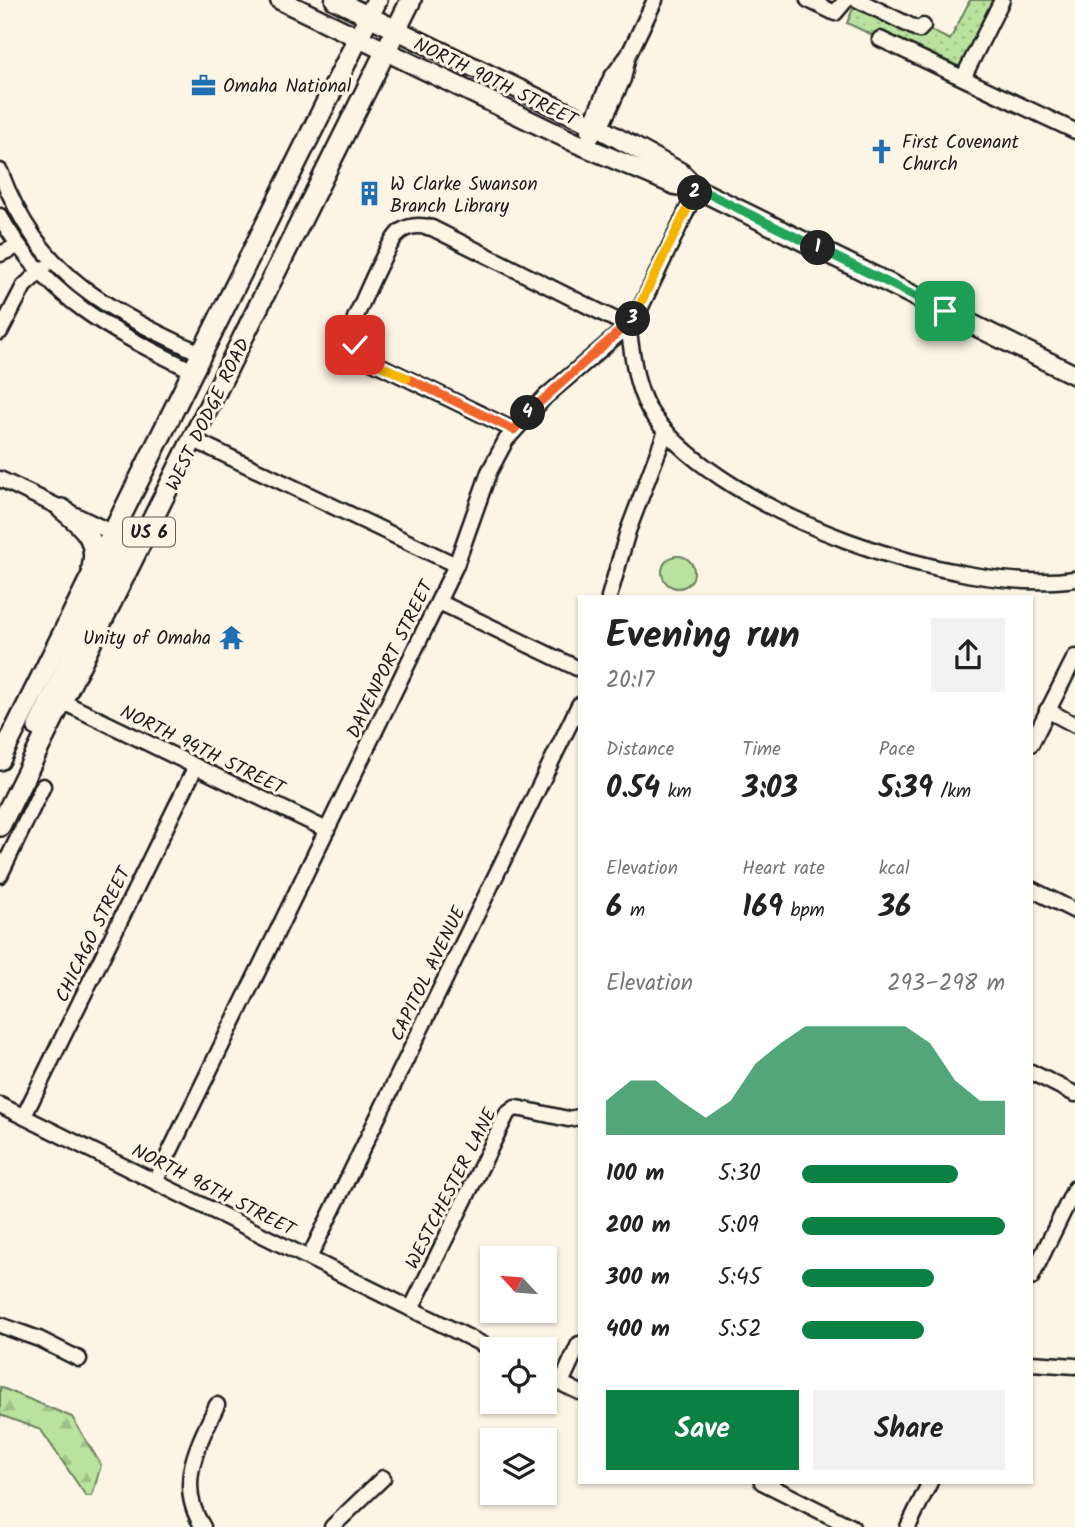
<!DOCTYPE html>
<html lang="en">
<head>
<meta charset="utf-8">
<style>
  body { margin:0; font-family:Kalam,sans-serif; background:#f2f2f2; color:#222; height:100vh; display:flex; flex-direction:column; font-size:26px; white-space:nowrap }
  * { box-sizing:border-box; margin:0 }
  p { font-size:23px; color:#767676 }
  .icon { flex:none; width:38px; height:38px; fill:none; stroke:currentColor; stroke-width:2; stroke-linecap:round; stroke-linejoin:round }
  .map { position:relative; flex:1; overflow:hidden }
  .panel { position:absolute; left:578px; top:595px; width:455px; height:889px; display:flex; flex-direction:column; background:#fff; border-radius:0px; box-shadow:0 2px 5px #0004 }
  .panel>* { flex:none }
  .needle { width:46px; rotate:296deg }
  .buttons { position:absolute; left:480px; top:1246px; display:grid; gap:14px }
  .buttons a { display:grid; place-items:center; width:77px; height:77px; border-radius:0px; background:#fff; box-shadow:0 2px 5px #0004; font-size:35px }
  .pin { position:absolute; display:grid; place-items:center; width:60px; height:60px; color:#fff; margin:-30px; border-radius:14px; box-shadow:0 4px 10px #0006 }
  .km { position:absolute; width:35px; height:35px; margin:-18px; border-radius:50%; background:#222; color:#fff; font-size:19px; line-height:35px; text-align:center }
  .round { display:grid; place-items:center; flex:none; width:74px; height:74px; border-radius:0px; background:#f2f2f2 }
  .summary { display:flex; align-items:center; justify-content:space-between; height:119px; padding:0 28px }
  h1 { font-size:38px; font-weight:700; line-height:52px }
  .figures { display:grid; grid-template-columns:repeat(3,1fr); gap:10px; height:119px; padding:7px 28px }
  .figures div { display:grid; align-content:center }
  .figures b { font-size:30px; font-weight:700 }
  .figures small { font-size:19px; font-weight:400 }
  .figures p { font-size:19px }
  .chart { height:196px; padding:14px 28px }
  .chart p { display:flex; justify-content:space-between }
  .chart svg { width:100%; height:126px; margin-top:7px; fill:#0b8043; opacity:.7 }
  .primary-button { display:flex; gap:14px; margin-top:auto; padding:14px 28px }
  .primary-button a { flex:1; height:80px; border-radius:0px; background:#0b8043; color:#fff; font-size:28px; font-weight:700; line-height:80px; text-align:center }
  .primary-button a+a { background:#f2f2f2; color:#222 }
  ul { padding:0 28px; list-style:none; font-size:23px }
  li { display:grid; grid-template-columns:112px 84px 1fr; align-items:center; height:52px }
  li i { height:18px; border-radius:9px; background:#0b8043 }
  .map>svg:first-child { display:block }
  .grass { fill:url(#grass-dots); stroke:#6a7f5d; stroke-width:2 }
  .forest { fill:url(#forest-firs); stroke:#6a7f5d; stroke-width:2 }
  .garden { fill:#b9e29e; stroke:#6a7f5d; stroke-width:2 }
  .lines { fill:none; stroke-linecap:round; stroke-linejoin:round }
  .minor-casing { stroke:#1c1c1c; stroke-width:19 }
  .major-casing { stroke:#1c1c1c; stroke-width:23 }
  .highway-casing { stroke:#1c1c1c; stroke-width:24 }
  .minor { stroke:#fcf5e5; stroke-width:14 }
  .major { stroke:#fcf5e5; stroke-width:18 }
  .highway { stroke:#fcf5e5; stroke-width:19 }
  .split-1-casing { stroke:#fff; stroke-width:14 }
  .split-2-casing { stroke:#fff; stroke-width:14 }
  .split-3-casing { stroke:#fff; stroke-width:14 }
  .split-4-casing { stroke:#fff; stroke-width:14 }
  .split-5-casing { stroke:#fff; stroke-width:14 }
  .split-6-casing { stroke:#fff; stroke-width:14 }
  .split-1 { stroke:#22a559; stroke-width:9 }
  .split-2 { stroke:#22a559; stroke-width:9 }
  .split-3 { stroke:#f5b400; stroke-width:9 }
  .split-4 { stroke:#f0652b; stroke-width:9 }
  .split-5 { stroke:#f0652b; stroke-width:9 }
  .split-6 { stroke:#f5b400; stroke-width:9 }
  .labels { text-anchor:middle; stroke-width:6; stroke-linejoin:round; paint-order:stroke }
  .shield { fill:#fcf5e5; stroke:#5f5d58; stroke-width:2 }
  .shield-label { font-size:18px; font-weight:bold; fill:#1c1c1c }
  .street-label { font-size:19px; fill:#1c1c1c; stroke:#fcf5e5 }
  .poi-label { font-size:19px; fill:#1c1c1c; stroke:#fcf5e5; text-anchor:start }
</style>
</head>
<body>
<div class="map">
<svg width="1075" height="1527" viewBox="0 0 1075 1527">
  <defs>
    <pattern id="grass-dots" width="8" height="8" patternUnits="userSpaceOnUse" patternTransform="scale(1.75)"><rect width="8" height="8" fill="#b9e29e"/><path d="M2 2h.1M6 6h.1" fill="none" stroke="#9ec188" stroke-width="1.8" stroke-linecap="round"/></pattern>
    <pattern id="forest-firs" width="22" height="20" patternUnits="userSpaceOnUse" patternTransform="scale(1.75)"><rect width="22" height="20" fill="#b9e29e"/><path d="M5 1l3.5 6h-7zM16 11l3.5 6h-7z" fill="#9ec188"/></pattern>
  </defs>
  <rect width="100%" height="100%" fill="#fcf5e5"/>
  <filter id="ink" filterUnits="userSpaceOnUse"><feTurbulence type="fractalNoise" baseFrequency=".0143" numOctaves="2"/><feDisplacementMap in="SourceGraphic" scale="14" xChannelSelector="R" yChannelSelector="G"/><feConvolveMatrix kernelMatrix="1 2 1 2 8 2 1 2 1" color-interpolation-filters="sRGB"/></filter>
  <g filter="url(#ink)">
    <path class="grass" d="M970,0H994L960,67L889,34L876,37L847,23L855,4L928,29L950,40Z"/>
    <path class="forest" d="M0,1387L72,1417L101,1465L92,1496H86L41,1430L0,1415Z"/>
    <circle class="garden" cx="678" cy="572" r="16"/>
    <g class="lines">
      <defs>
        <g id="minor">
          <path d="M808,0L835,13L846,0"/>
          <path d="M858,0L919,30L923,26"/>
          <path d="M880,39L1075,131"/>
          <path d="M964,76L1002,0"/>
          <path d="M588,131L611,78L627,57"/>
          <path d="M585,146L604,120L623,79L628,56L655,0"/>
          <path d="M0,171C39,276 106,309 202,354"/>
          <path d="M0,216C46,299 112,331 193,371"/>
          <path d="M0,254L18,246"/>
          <path d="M0,332L24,286L44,268"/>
          <path d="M514,430L371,361C354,351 349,337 355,318C364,300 387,241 401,231C410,225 421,225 432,228L628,326C633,356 635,392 654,417C725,514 958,596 1075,579"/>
          <path d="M194,440L456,565"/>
          <path d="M0,479L113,533"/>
          <path d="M609,597L628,531L666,431"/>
          <path d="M439,602L579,669"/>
          <path d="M63,702L327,830"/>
          <path d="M1047,710L1075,725"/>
          <path d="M1031,744L1075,657"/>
          <path d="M0,875L43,786"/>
          <path d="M1031,889L1075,911"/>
          <path d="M1031,1072L1075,1094"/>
          <path d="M0,1105L492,1349"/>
          <path d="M24,1116L195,768"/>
          <path d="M156,1180L456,565L489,472L506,440L545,397L628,326L641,307L697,189"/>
          <path d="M309,1258L579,705"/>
          <path d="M1031,1278L1075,1188"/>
          <path d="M411,1309L507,1114L515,1108L522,1109L568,1119L579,1117"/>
          <path d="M0,1325L39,1339L79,1359"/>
          <path d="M1031,1363L1075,1366"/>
          <path d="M544,1375L579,1392"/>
          <path d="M561,1383L579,1344"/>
          <path d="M762,1482L852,1527"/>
          <path d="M203,1527C175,1485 198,1445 217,1405"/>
          <path d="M332,1527L383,1478"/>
          <path d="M908,1527L930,1482"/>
        </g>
        <g id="major">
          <path d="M280,0L574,142L675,185L697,189"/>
          <path d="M335,0L599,128L680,172L697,189L1075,375"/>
        </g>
        <g id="highway">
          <path d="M62,509C83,526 99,539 92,568"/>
          <path d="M38,727L121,554L122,542L113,533"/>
          <path d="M0,760L377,0"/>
          <path d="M0,826L411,0"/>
        </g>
      </defs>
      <use href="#minor" class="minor-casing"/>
      <use href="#major" class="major-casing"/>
      <use href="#highway" class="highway-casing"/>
      <use href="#minor" class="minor"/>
      <use href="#major" class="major"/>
      <use href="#highway" class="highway"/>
    </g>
  </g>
  <g class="lines" filter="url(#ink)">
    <defs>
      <path id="split-1" d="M818,248L945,311"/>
      <path id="split-2" d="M695,193L697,188L818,248"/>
      <path id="split-3" d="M633,319L695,193"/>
      <path id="split-4" d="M528,413L633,319"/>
      <path id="split-5" d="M407,378L514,430L528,413"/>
      <path id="split-6" d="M355,345L367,359L407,378"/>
    </defs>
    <use href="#split-1" class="split-1-casing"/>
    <use href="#split-2" class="split-2-casing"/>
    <use href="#split-3" class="split-3-casing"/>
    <use href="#split-4" class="split-4-casing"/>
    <use href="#split-5" class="split-5-casing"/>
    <use href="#split-6" class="split-6-casing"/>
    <use href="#split-1" class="split-1"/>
    <use href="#split-2" class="split-2"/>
    <use href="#split-3" class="split-3"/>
    <use href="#split-4" class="split-4"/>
    <use href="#split-5" class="split-5"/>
    <use href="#split-6" class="split-6"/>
  </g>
  <defs>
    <symbol id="office-bare" viewBox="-9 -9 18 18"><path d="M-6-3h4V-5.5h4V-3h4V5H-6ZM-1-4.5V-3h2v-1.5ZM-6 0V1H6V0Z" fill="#1f6fb2" stroke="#fcf5e5" stroke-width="2.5" paint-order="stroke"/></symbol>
    <symbol id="church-bare" viewBox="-9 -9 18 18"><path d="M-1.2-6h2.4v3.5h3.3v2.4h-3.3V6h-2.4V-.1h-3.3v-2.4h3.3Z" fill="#1f6fb2" stroke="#fcf5e5" stroke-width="2.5" paint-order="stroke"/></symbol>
    <symbol id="building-bare" viewBox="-9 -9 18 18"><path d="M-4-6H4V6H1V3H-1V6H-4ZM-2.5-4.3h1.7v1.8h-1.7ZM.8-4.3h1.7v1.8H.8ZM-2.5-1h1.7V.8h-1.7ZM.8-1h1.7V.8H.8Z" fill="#1f6fb2" stroke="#fcf5e5" stroke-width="2.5" paint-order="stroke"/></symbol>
    <symbol id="temple-bare" viewBox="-9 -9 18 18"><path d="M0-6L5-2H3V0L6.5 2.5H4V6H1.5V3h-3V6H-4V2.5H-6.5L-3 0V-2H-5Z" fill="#1f6fb2" stroke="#fcf5e5" stroke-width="2.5" paint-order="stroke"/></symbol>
  </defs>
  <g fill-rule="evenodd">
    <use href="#office-bare" x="186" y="68" width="35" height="35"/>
    <use href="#church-bare" x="864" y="134" width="35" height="35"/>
    <use href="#building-bare" x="352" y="176" width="35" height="35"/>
    <use href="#temple-bare" x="214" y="620" width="35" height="35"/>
  </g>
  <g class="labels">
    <rect class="shield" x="123" y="517.5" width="52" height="29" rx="5"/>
    <g class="shield-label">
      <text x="149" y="538">US 6</text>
    </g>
    <g class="street-label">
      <text transform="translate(496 81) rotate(26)" y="7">NORTH 90TH STREET</text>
      <text transform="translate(207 414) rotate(-64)" y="7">WEST DODGE ROAD</text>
      <text transform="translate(389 659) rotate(-64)" y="7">DAVENPORT STREET</text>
      <text transform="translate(203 749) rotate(26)" y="7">NORTH 94TH STREET</text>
      <text transform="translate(92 934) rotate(-64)" y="7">CHICAGO STREET</text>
      <text transform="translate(427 973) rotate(-64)" y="7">CAPITOL AVENUE</text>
      <text transform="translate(450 1188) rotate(-63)" y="7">WESTCHESTER LANE</text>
      <text transform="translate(214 1189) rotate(27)" y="7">NORTH 96TH STREET</text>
    </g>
    <g class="poi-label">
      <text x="223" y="92">Omaha National</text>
      <text x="902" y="148">First Covenant<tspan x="902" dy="22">Church</tspan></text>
      <text x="390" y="190">W Clarke Swanson<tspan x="390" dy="22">Branch Library</tspan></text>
      <text x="211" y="644" text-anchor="end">Unity of Omaha</text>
    </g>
  </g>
</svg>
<div class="buttons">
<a><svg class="needle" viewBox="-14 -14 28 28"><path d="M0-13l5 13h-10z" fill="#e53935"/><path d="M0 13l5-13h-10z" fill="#767676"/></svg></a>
<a><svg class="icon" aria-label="locate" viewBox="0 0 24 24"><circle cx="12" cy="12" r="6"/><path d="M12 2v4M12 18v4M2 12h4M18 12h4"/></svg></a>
<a><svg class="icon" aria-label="layers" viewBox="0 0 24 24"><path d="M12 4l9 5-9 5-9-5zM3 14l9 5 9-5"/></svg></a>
</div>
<div class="pin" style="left:945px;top:311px;background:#1e9e55"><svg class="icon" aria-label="arrive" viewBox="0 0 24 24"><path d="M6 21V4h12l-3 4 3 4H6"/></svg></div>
<div class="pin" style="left:355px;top:345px;background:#d93025"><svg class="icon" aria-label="check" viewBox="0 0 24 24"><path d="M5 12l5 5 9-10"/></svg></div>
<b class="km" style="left:818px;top:248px">1</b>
<b class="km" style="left:695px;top:193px">2</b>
<b class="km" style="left:633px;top:319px">3</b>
<b class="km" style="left:528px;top:413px">4</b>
<section class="panel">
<div class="summary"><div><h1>Evening run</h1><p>20:17</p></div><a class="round"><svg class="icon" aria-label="share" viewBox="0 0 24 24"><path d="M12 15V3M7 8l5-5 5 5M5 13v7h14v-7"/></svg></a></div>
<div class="figures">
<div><p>Distance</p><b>0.54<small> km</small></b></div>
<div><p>Time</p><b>3:03</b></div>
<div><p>Pace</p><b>5:39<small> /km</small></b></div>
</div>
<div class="figures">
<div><p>Elevation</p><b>6<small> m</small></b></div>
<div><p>Heart rate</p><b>169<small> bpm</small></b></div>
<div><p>kcal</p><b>36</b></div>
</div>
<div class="chart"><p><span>Elevation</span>293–298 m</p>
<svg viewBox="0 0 160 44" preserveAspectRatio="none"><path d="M0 44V32L10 25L20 25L30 32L40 38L50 32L60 19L70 12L80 6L90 6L100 6L110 6L120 6L130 12L140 25L150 32L160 32V44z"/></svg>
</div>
<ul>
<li><b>100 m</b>5:30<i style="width:77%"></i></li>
<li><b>200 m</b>5:09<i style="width:100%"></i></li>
<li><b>300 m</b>5:45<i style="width:65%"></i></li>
<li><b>400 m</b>5:52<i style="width:60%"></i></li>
</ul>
<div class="primary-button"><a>Save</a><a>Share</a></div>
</section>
</div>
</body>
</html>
